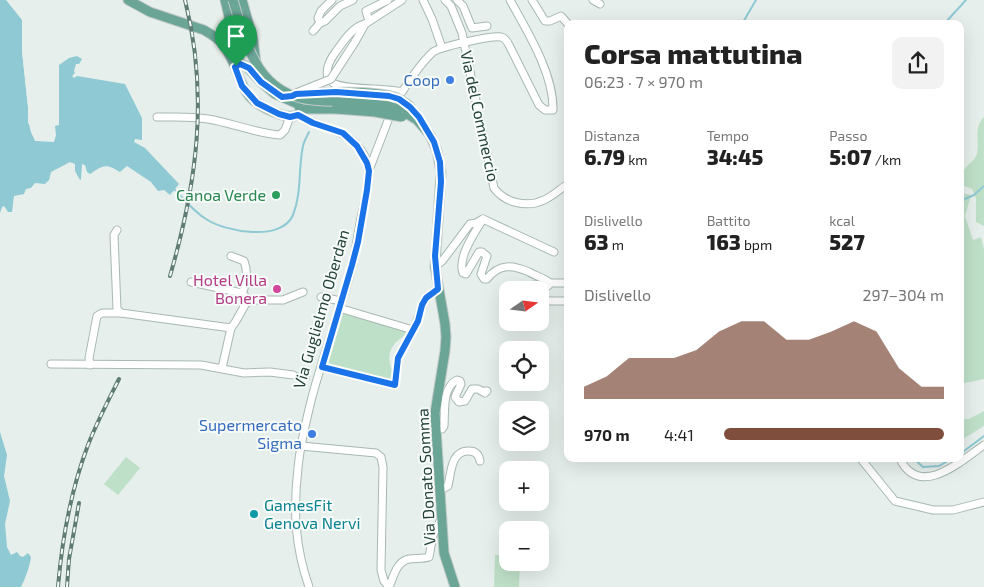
<!DOCTYPE html>
<html lang="it">
<head>
<meta charset="utf-8">
<style>
  body { margin:0; font-family:"Exo 2",sans-serif; background:#f2f2f2; color:#222; height:100vh; display:flex; flex-direction:column; font-size:19px; white-space:nowrap }
  * { box-sizing:border-box; margin:0 }
  p { font-size:16px; color:#767676 }
  .icon { flex:none; width:28px; height:28px; fill:none; stroke:currentColor; stroke-width:2; stroke-linecap:round; stroke-linejoin:round }
  .map { position:relative; flex:1; overflow:hidden }
  .sheet { position:absolute; left:564px; top:20px; width:400px; height:442px; display:flex; flex-direction:column; background:#fff; border-radius:10px; box-shadow:0 5px 20px #0002 }
  .sheet>* { flex:none }
  .needle { width:32px; rotate:76deg }
  .tools { position:absolute; left:499px; top:281px; display:grid; gap:10px }
  .tools a { display:grid; place-items:center; width:50px; height:50px; border-radius:10px; background:#fff; box-shadow:0 5px 20px #0002; font-size:25px }
  .pin { position:absolute; display:grid; place-items:center; width:42px; height:42px; color:#fff; margin:-51px -21px; border-radius:50% 50% 50% 0; rotate:-45deg; box-shadow:0 0 5px #0007 }
  .pin .icon { rotate:45deg }
  .round { display:grid; place-items:center; flex:none; width:52px; height:52px; border-radius:10px; background:#f2f2f2 }
  .summary { display:flex; align-items:center; justify-content:space-between; height:85px; padding:0 20px }
  h1 { font-size:28px; font-weight:800; line-height:38px }
  .stats { display:grid; grid-template-columns:repeat(3,1fr); gap:8px; height:85px; padding:5px 20px }
  .stats div { display:grid; align-content:center }
  .stats b { font-size:21px; font-weight:800 }
  .stats small { font-size:14px; font-weight:400 }
  .stats p { font-size:14px }
  .chart { height:140px; padding:10px 20px }
  .chart p { display:flex; justify-content:space-between }
  .chart svg { width:100%; height:90px; margin-top:5px; fill:#804e3d; opacity:.7 }
  ul { padding:0 20px; list-style:none; font-size:16px }
  li { display:grid; grid-template-columns:80px 60px 1fr; align-items:center; height:38px }
  li i { height:12px; border-radius:6px; background:#804e3d }
  .map>svg:first-child { display:block }
  .green { fill:#bfe0c8 }
  .water { fill:#8ec9d4 }
  .pier { fill:#e6efeb }
  .lines { fill:none; stroke-linecap:round; stroke-linejoin:round }
  .stream { stroke:#8ec9d4; stroke-width:2 }
  .minor-tunnel { stroke:#bfccc8; stroke-width:7; stroke-dasharray:7 3.5; stroke-linecap:butt }
  .minor-casing { stroke:#a8b8b2; stroke-width:9 }
  .major-casing { stroke:#c2cac8; stroke-width:11 }
  .minor { stroke:#fff; stroke-width:7 }
  .major { stroke:#6aa596; stroke-width:9 }
  .rail-casing { stroke:#5f7d75; stroke-width:4 }
  .rail { stroke:#f7fbf9; stroke-width:2; stroke-dasharray:5.5; stroke-linecap:butt }
  .minor-bridge-casing { stroke:#a8b8b2; stroke-width:9; stroke-linecap:butt }
  .major-bridge-casing { stroke:#c2cac8; stroke-width:11; stroke-linecap:butt }
  .minor-bridge { stroke:#fff; stroke-width:7 }
  .major-bridge { stroke:#6aa596; stroke-width:9 }
  .route-casing { stroke:#fff; stroke-width:10 }
  .route { stroke:#1a73e8; stroke-width:6 }
  .shop-dot { fill:#3f7fe0; stroke:#f7fbf9; stroke-width:2 }
  .leisure-dot { fill:#2e9e5b; stroke:#f7fbf9; stroke-width:2 }
  .hotel-dot { fill:#d1479c; stroke:#f7fbf9; stroke-width:2 }
  .culture-dot { fill:#0f9aa8; stroke:#f7fbf9; stroke-width:2 }
  .labels { text-anchor:middle; stroke-width:4; stroke-linejoin:round; paint-order:stroke }
  .shop-label { font-size:16px; fill:#366cbe; stroke:#f7fbf9; text-anchor:end }
  .street-label { font-size:16px; fill:#24423a; stroke:#f7fbf9 }
  .leisure-label { font-size:16px; fill:#27864d; stroke:#f7fbf9; text-anchor:end }
  .hotel-label { font-size:16px; fill:#b23c85; stroke:#f7fbf9; text-anchor:end }
  .culture-label { font-size:16px; fill:#0d838f; stroke:#f7fbf9; text-anchor:start }
</style>
</head>
<body>
<div class="map">
<svg width="984" height="587" viewBox="0 0 984 587">
  <rect width="100%" height="100%" fill="#e6efeb"/>
  <g class="green">
    <path d="M984,117V226L976,222V198L972,189L964,186L960,188C960,180 962,172 967,166C971,162 975,160 977,154C980,140 973,128 984,117Z"/>
    <path d="M963,193L971,195L965,216L973,240L981,237L984,249V379L960,384V203Z"/>
    <path d="M342,313L406,331C404,338 400,338 395,343C386,354 389,365 395,376L394,380L328,363Z"/>
    <path d="M984,411V426L960,441V419H969Z"/>
    <path d="M126,457L140,468L118,495L104,484Z"/>
    <path d="M495,555H507L508,562L520,563L519,587H494Z"/>
  </g>
  <g class="water">
    <path d="M0,0H6L22,20V51L28,107V120L31,132L35,141L54,142L56,135L55,126L59,125V65L69,58L77,56L82,59L79,64H76L74,71L75,73L72,76L74,78L77,76L125,84L142,118V140L135,139L134,142L145,148L179,184L170,195L164,190L158,191L151,182L127,166L120,172C106,163 103,165 90,174L87,172L85,165L82,164L81,179L80,180L75,171V164L70,162L51,172L49,180L45,184L35,183L31,188L26,189L24,194L14,196L12,212H8L4,206L2,207L0,213Z"/>
    <path d="M0,432L7,455L4,476L10,501L5,524L7,547L11,555L17,552L20,556L23,557L28,553L31,557C30,566 25,579 21,587H0Z"/>
  </g>
  <path class="pier" d="M24,19V51L31,107V122L33,124V131L37,139L49,138L52,139L50,141H36L31,132L30,125L28,123V107L22,51V20Z"/>
  <g class="lines">
    <g class="stream">
      <path d="M742,24L756,0"/>
      <path d="M944,24L966,0"/>
      <path d="M175,190C184,199 194,212 206,219C225,232 282,242 293,215C302,192 298,169 303,146C304,141 307,136 309,132"/>
      <path d="M960,201L974,195L984,186"/>
      <path d="M960,454L984,436"/>
      <path d="M914,459L923,467L939,466L951,459"/>
    </g>
    <path class="minor-tunnel" d="M293,375L310,377"/>
    <defs>
      <g id="minor">
        <path d="M332,0L321,11L318,18L320,23L325,21L340,6L353,0"/>
        <path d="M423,0L432,19L442,48"/>
        <path d="M445,0L451,6L462,33L494,188C505,203 527,208 544,200C553,196 560,189 568,184"/>
        <path d="M457,0L463,6L472,28L487,26"/>
        <path d="M532,0L545,21H550L561,16L568,24"/>
        <path d="M593,0L600,4"/>
        <path d="M369,21L366,11L388,0"/>
        <path d="M365,24C352,27 343,42 335,53C329,61 322,76 333,83C343,90 387,88 402,92C411,78 421,63 433,52C440,47 492,35 501,37C505,38 507,41 509,45L539,105L545,110H553C554,74 527,31 510,0"/>
        <path d="M313,31L320,23"/>
        <path d="M355,42L365,24L402,0"/>
        <path d="M298,115C322,130 348,127 364,155C374,174 365,198 361,218C358,233 356,248 353,263C341,309 323,354 311,401C306,422 300,445 298,468C293,510 295,547 309,587"/>
        <path d="M157,117C174,117 191,116 208,119C232,123 255,133 280,135L285,130L290,117"/>
        <path d="M369,170L389,118"/>
        <path d="M483,219L554,252"/>
        <path d="M117,230L114,235L117,309L121,313L231,328"/>
        <path d="M231,256L244,261C248,271 247,284 242,293"/>
        <path d="M435,267L443,260L470,224L476,223L483,219C475,232 457,258 463,273L466,274L479,252H482L487,256L481,274L484,279H487C499,263 513,265 529,272C536,276 544,278 550,283L548,286L534,285L525,290"/>
        <path d="M191,282L242,293L245,296L246,303L236,321L231,328L222,368"/>
        <path d="M550,283H568"/>
        <path d="M321,297L341,301"/>
        <path d="M540,299L549,301H568"/>
        <path d="M246,303L254,300H283L303,292"/>
        <path d="M413,330C423,312 417,301 438,289"/>
        <path d="M51,364L201,365L244,373L270,372L293,375"/>
        <path d="M90,365L89,358L97,316L102,313H121"/>
        <path d="M322,367L395,385L398,358L413,330L339,308"/>
        <path d="M436,429H442L444,426C445,412 442,387 457,380L460,381L461,384L455,397L459,402L465,401L472,389H478L485,393V391H487"/>
        <path d="M301,446L376,453L381,457L383,467L381,570L384,581L389,587"/>
        <path d="M861,459L895,501L933,510H953L984,502"/>
        <path d="M900,459C920,499 961,461 984,445"/>
        <path d="M440,490L448,486C451,473 451,450 469,451C476,451 479,455 480,461"/>
        <path d="M389,587C394,576 396,562 409,559C416,558 423,559 429,557L433,535L442,517"/>
      </g>
      <g id="major">
        <path d="M128,0L150,12L204,30C211,34 218,38 223,45C246,76 233,98 279,114C287,117 295,118 301,112L298,104L275,94L261,82L246,66L240,64L235,67"/>
        <path d="M225,0L240,64"/>
        <path d="M242,0L253,39L256,63"/>
        <path d="M294,95L317,93"/>
        <path d="M301,109H336"/>
        <path d="M399,109L417,120L430,135L437,151L441,172L435,267L445,324L446,337L445,351L435,413L444,553L455,587"/>
      </g>
    </defs>
    <use href="#minor" class="minor-casing"/>
    <use href="#major" class="major-casing"/>
    <use href="#minor" class="minor"/>
    <use href="#major" class="major"/>
    <defs>
      <g id="rail">
        <path d="M170,276C197,183 209,95 185,0"/>
        <path d="M58,587C62,539 71,490 88,445C97,422 108,401 119,379"/>
        <path d="M67,587L69,559L79,503"/>
      </g>
    </defs>
    <use href="#rail" class="rail-casing"/>
    <use href="#rail" class="rail"/>
    <defs>
      <path id="minor-bridge" d="M296,93L331,79L355,42"/>
      <g id="major-bridge">
        <path d="M233,0C246,44 257,94 312,100C341,103 371,100 399,109"/>
        <path d="M317,93C339,92 377,91 397,98C402,100 406,104 411,107"/>
        <path d="M336,109L375,112L402,117"/>
      </g>
    </defs>
    <use href="#minor-bridge" class="minor-bridge-casing"/>
    <use href="#major-bridge" class="major-bridge-casing"/>
    <use href="#minor-bridge" class="minor-bridge"/>
    <use href="#major-bridge" class="major-bridge"/>
  </g>
  <g class="lines">
    <defs>
      <path id="route" d="M240,64L249,68L261,82L282,97L292,96L296,94L336,92L389,96L399,99L410,107L419,117L434,142L440,162L441,182L435,256L438,289L426,298L422,305L418,321L398,358L395,385L322,367L352,265L358,242L367,190L369,171L367,163L357,146L343,133L313,123L298,115L290,117L279,114L257,103L242,86L235,67Z"/>
    </defs>
    <use href="#route" class="route-casing"/>
    <use href="#route" class="route"/>
  </g>
  <g class="shop-dot">
    <circle cx="450" cy="80" r="5"/>
    <circle cx="312" cy="434" r="5"/>
  </g>
  <circle class="leisure-dot" cx="276" cy="195" r="5"/>
  <circle class="hotel-dot" cx="277" cy="289" r="5"/>
  <circle class="culture-dot" cx="254" cy="514" r="5"/>
  <g class="labels">
    <g class="shop-label">
      <text x="440" y="86">Coop</text>
      <text x="302" y="431">Supermercato<tspan x="302" dy="18">Sigma</tspan></text>
    </g>
    <g class="street-label">
      <text transform="translate(480 116) rotate(78)" y="6">Via del Commercio</text>
      <text transform="translate(321 309) rotate(-74)" y="6">Via Guglielmo Oberdan</text>
      <text transform="translate(426 477) rotate(-93)" y="6">Via Donato Somma</text>
    </g>
    <g class="leisure-label">
      <text x="266" y="201">Canoa Verde</text>
    </g>
    <g class="hotel-label">
      <text x="267" y="286">Hotel Villa<tspan x="267" dy="18">Bonera</tspan></text>
    </g>
    <g class="culture-label">
      <text x="264" y="511">GamesFit<tspan x="264" dy="18">Genova Nervi</tspan></text>
    </g>
  </g>
</svg>
<div class="tools">
<a><svg class="needle" viewBox="-14 -14 28 28"><path d="M0-13l5 13h-10z" fill="#e53935"/><path d="M0 13l5-13h-10z" fill="#767676"/></svg></a>
<a><svg class="icon" aria-label="locate" viewBox="0 0 24 24"><circle cx="12" cy="12" r="6"/><path d="M12 2v4M12 18v4M2 12h4M18 12h4"/></svg></a>
<a><svg class="icon" aria-label="layers" viewBox="0 0 24 24"><path d="M12 4l9 5-9 5-9-5zM3 14l9 5 9-5"/></svg></a>
<a>+</a>
<a>−</a>
</div>
<div class="pin" style="left:236px;top:66px;background:#1e9e55"><svg class="icon" aria-label="arrive" viewBox="0 0 24 24"><path d="M6 21V4h12l-3 4 3 4H6"/></svg></div>
<section class="sheet">
<div class="summary"><div><h1>Corsa mattutina</h1><p>06:23 · 7 × 970 m</p></div><a class="round"><svg class="icon" aria-label="share" viewBox="0 0 24 24"><path d="M12 15V3M7 8l5-5 5 5M5 13v7h14v-7"/></svg></a></div>
<div class="stats">
<div><p>Distanza</p><b>6.79<small> km</small></b></div>
<div><p>Tempo</p><b>34:45</b></div>
<div><p>Passo</p><b>5:07<small> /km</small></b></div>
</div>
<div class="stats">
<div><p>Dislivello</p><b>63<small> m</small></b></div>
<div><p>Battito</p><b>163<small> bpm</small></b></div>
<div><p>kcal</p><b>527</b></div>
</div>
<div class="chart"><p><span>Dislivello</span>297–304 m</p>
<svg viewBox="0 0 160 44" preserveAspectRatio="none"><path d="M0 44V38L10 33L20 24L30 24L40 24L50 20L60 11L70 6L80 6L90 15L100 15L110 11L120 6L130 11L140 29L150 38L160 38V44z"/></svg>
</div>
<ul>
<li><b>970 m</b>4:41<i style="width:100%"></i></li>
</ul>
</section>
</div>
</body>
</html>
